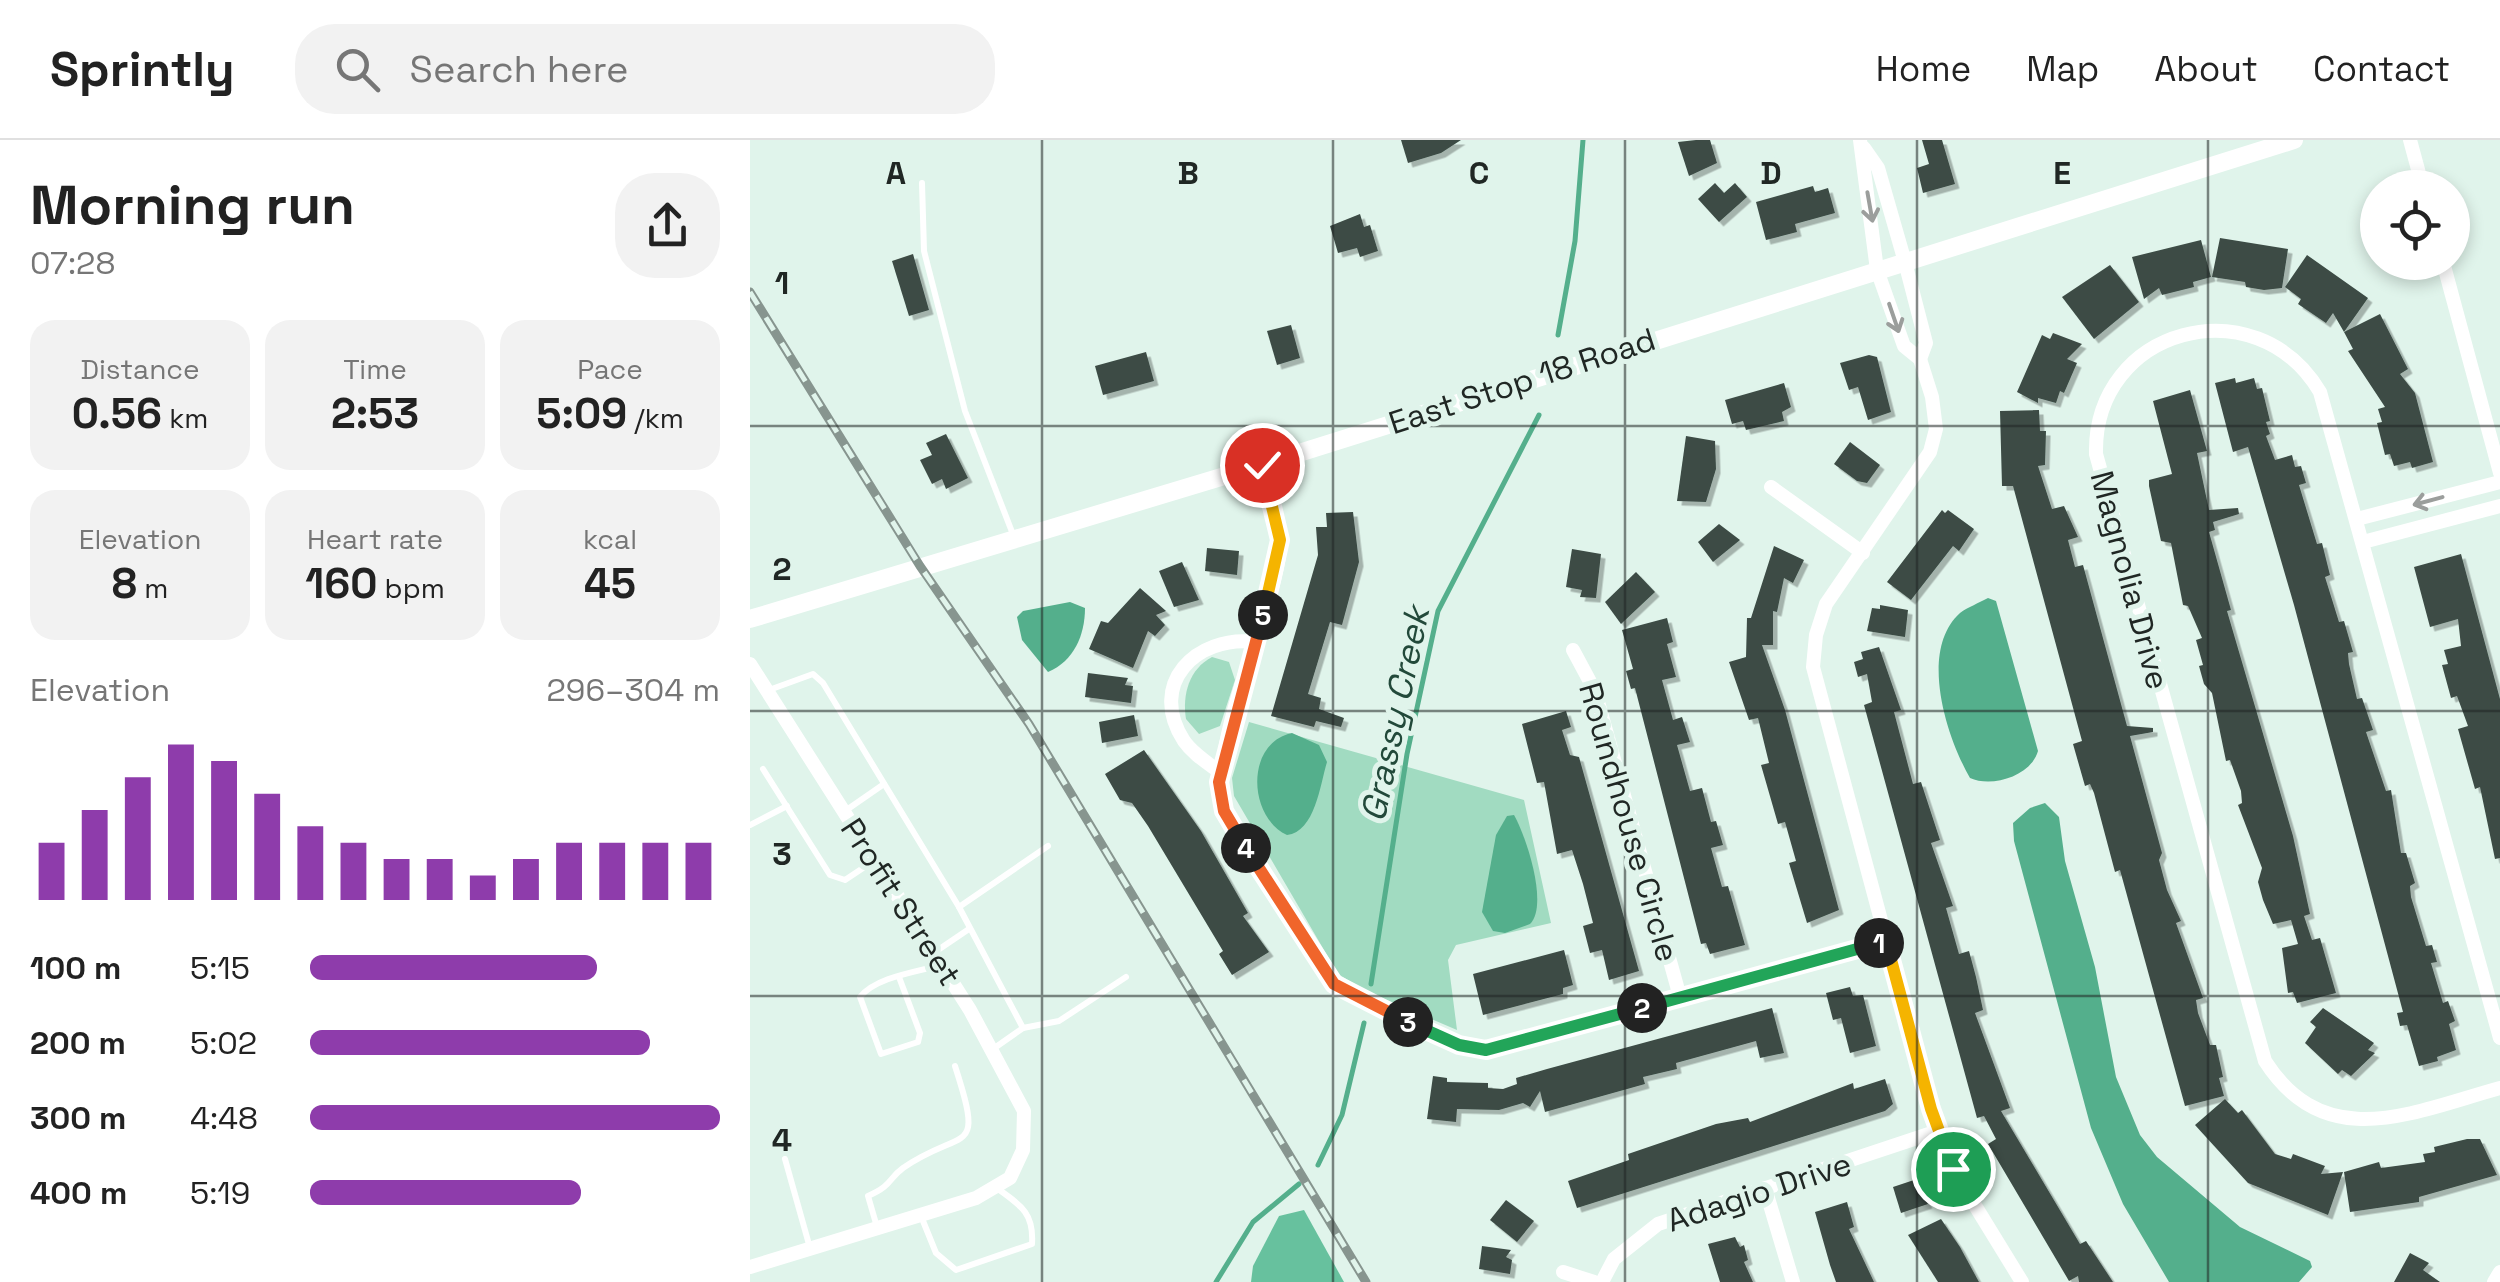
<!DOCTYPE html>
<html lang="en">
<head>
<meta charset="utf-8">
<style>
  body { margin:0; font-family:"Space Grotesk",sans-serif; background:#f2f2f2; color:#222; height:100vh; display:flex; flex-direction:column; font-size:38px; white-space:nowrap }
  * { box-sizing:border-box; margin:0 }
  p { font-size:32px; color:#767676 }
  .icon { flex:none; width:55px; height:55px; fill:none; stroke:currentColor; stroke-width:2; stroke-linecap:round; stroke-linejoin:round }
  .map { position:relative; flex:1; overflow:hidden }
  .drawer { display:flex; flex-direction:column; background:#fff; width:750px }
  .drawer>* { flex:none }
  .controls { position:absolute; left:1610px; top:30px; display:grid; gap:20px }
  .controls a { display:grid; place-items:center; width:110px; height:110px; border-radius:50%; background:#fff; box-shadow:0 5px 15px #0003; font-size:50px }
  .pin { position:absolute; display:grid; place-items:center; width:85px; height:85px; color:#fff; margin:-42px; border:5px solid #fff; border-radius:50%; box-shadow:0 2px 10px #0007 }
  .km { position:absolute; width:50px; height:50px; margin:-25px; border-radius:50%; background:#222; color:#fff; font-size:28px; line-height:50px; text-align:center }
  .round { display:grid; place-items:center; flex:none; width:105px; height:105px; border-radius:40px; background:#f2f2f2 }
  .overview { display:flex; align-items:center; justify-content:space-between; height:170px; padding:0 30px }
  h1 { font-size:55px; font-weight:800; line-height:75px }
  .figures { display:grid; grid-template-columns:repeat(3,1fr); gap:15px; height:170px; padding:10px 30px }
  .figures div { display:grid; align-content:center; border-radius:25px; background:#f2f2f2; text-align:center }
  .figures b { font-size:42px; font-weight:800 }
  .figures small { font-size:28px; font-weight:400 }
  .figures p { font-size:28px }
  .chart { height:280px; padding:20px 30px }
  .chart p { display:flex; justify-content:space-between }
  .chart svg { width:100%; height:180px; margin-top:10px; stroke:#8e3cab; stroke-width:6 }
  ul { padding:0 30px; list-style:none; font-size:32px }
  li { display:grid; grid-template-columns:160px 120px 1fr; align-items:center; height:75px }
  li i { height:25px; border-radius:12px; background:#8e3cab }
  header { display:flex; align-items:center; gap:60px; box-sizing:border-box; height:140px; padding:0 50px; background:#fff; border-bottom:2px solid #e0e0e0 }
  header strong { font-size:48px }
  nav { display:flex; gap:55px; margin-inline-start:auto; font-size:35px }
  .search { width:700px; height:90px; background:#f2f2f2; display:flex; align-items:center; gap:25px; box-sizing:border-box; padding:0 35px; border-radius:40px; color:#767676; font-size:38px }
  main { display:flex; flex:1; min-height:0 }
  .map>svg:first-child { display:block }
  .green { fill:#a1dbc1 }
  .forest { fill:#67c19e }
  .water { fill:#54af8c }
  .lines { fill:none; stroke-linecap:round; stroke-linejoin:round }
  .stream { stroke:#54af8c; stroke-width:5 }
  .building { fill:#3c4c45; filter:url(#shadow) }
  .service { stroke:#fff; stroke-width:6 }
  .minor { stroke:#fff; stroke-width:14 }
  .tertiary { stroke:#fff; stroke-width:18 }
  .rail-casing { stroke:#87958f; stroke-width:9 }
  .rail { stroke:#e0f4eb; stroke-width:5; stroke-dasharray:15; stroke-linecap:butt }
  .oneway { stroke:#9b9e9c }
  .split-1-casing { stroke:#fff; stroke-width:20 }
  .split-2-casing { stroke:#fff; stroke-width:20 }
  .split-3-casing { stroke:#fff; stroke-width:20 }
  .split-4-casing { stroke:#fff; stroke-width:20 }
  .split-5-casing { stroke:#fff; stroke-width:20 }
  .split-6-casing { stroke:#fff; stroke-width:20 }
  .split-1 { stroke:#f5b400; stroke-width:12 }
  .split-2 { stroke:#22a559; stroke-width:12 }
  .split-3 { stroke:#22a559; stroke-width:12 }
  .split-4 { stroke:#f0652b; stroke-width:12 }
  .split-5 { stroke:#f0652b; stroke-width:12 }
  .split-6 { stroke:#f5b400; stroke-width:12 }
  .grid { fill:none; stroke:#202724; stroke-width:2.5; stroke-opacity:0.55 }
  .labels { text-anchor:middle; stroke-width:10; stroke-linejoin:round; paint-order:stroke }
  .street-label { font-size:32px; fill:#202724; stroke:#e0f4eb }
  .water-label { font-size:35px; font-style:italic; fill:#22493a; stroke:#e0f4eb }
  .grid-label { font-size:32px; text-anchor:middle; font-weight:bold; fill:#202724; stroke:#e0f4eb; stroke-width:10; stroke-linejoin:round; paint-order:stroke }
</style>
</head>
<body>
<header>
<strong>Sprintly</strong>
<div class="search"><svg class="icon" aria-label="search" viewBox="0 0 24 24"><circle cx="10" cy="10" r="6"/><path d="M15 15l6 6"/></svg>Search here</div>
<nav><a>Home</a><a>Map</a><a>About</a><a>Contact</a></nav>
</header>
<main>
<section class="drawer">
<div class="overview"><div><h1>Morning run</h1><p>07:28</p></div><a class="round"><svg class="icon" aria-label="share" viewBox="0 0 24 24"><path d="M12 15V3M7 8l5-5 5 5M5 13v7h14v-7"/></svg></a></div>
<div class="figures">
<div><p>Distance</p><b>0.56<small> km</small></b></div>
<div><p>Time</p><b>2:53</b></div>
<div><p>Pace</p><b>5:09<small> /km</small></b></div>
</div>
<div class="figures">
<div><p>Elevation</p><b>8<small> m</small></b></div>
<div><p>Heart rate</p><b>160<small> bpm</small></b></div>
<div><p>kcal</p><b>45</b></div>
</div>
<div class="chart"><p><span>Elevation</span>296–304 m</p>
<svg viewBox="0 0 160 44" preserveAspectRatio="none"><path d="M5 44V30M15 44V22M25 44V14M35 44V6M45 44V10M55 44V18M65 44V26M75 44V30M85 44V34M95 44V34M105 44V38M115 44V34M125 44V30M135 44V30M145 44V30M155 44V30"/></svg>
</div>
<ul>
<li><b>100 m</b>5:15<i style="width:70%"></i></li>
<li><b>200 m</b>5:02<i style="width:83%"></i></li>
<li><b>300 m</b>4:48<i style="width:100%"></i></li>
<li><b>400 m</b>5:19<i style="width:66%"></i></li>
</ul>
</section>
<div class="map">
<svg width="1750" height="1142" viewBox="0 0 1750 1142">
  <defs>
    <filter id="shadow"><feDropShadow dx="4.5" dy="4.5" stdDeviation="0" flood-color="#0004"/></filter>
  </defs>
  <rect width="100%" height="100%" fill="#e0f4eb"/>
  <g class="green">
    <path d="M462,517L479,522L485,540L470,586L449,594L436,579C432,555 439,529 462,517Z"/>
    <path d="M499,582L774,660L801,783L706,805L698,820L707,890L616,851L588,834L484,656L482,638Z"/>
  </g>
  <path class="forest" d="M554,1070L594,1142H501L503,1126L529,1076Z"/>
  <g class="water">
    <path d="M1238,458L1246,461L1288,611C1281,636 1242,648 1220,638C1197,598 1168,511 1210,473C1218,467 1229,463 1238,458Z"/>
    <path d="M320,462L335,468C335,495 324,521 298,532L272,500L267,477L273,471Z"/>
    <path d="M542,593L569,605L577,622C570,645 565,692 537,695C498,677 495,603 542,593Z"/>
    <path d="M1295,663L1309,677L1315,721L1345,827L1366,937L1390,995L1407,1017L1490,1087L1560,1121L1562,1127L1549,1142H1419L1373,1064L1341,988L1264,701L1263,683L1280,668Z"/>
    <path d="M764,675C776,696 799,765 780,784L755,793L743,791L732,772L746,695L757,676Z"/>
  </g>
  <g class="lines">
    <g class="stream">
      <path d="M808,195L825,101L833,0"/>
      <path d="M621,844L657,614L688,471L789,275"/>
      <path d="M568,1025L592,975L614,883"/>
      <path d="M466,1142L503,1082L549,1044"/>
    </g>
  </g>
  <g class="building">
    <path d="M651,0H711L691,13L658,23Z"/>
    <path d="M946,0H960L967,23L939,36L928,2Z"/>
    <path d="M1172,0H1192L1205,44L1173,53L1167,28L1179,24Z"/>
    <path d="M965,43L974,53L985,43L997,57L969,82L948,59Z"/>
    <path d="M1063,46L1065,52L1078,48L1085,73L1045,84L1047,92L1016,100L1006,62Z"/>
    <path d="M610,74L614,87L620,85L628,111L610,117L607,108L588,113L580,86Z"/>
    <path d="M1470,98L1538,109L1532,148L1514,150L1496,147L1495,142L1462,137Z"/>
    <path d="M1451,100L1461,137L1443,142L1444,147L1412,155L1409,148L1394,159L1382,117Z"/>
    <path d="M163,114L179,170L159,176L142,121Z"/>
    <path d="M1557,115L1618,158L1594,192L1583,173L1576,183L1548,164L1551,159L1535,147Z"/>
    <path d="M1360,125L1389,162L1344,199L1312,157Z"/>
    <path d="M1630,174L1658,229L1650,234L1665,253L1683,322L1662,328L1660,322L1644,326L1640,314L1635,315L1627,283L1632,282L1628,269L1635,267L1598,211L1603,209L1594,192Z"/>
    <path d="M541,185L550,218L527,225L517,191Z"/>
    <path d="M1303,193L1332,204L1317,219L1327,223L1314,253L1310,251L1306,263L1288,258V263L1267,252L1292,195L1300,199Z"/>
    <path d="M396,212L404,241L353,255L345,226Z"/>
    <path d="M1119,215L1127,217L1141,272L1118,280L1108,247L1099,250L1090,223Z"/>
    <path d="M1485,238L1486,243L1504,238L1507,249L1512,248L1520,281L1516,282L1520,294L1516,296L1525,320L1542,315L1545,327L1551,326L1556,343L1549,345L1567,404L1572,403L1580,435L1575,437L1589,482L1594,481L1603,512L1598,513L1599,524L1607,559L1612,558L1623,590L1616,592L1636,651L1641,650L1651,713H1656L1665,743L1660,746L1661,757L1676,806L1682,805L1687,822L1681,823L1693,863L1698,861L1705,881L1699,884L1706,910L1687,917L1688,921L1669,926L1657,885L1650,886L1647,873L1653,872L1544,465L1498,307L1483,312L1465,243Z"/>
    <path d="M1034,243L1041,267L1032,272L1034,281L996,290L993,281L982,284L975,260Z"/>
    <path d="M1440,250L1457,311L1447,313L1459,370L1488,368L1489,374L1463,382L1465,390L1459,392L1481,470L1477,471L1543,696L1560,774L1554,776L1562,800L1570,798L1586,853L1547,863L1543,852L1538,853L1532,808L1548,804L1541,780L1523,784L1513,760L1508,742L1512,728L1488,665L1492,663L1491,651L1480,620L1476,621L1462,553L1454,544L1449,526L1453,525L1446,500L1452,498L1438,466L1433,465L1421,403L1411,401L1399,346V340L1422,334L1403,261Z"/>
    <path d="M1289,270L1290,291H1296L1295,325L1288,326L1302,369L1314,366L1328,397L1318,400L1325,427L1333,425L1377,586L1403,588V592L1380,596L1412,713L1409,720L1417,750L1431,781L1426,783L1453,858L1446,860L1448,873L1460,905H1466L1473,937L1469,938L1474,956L1435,966L1370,730L1365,732L1344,653L1340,644L1335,646L1323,604L1332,601L1263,346H1252L1250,271Z"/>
    <path d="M196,294L218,338L196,349L192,339L182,344L170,320L182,315L176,303Z"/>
    <path d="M936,296L965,301L966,329L956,362L927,361Z"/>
    <path d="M1100,302L1130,325L1117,343L1107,341L1084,324Z"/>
    <path d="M1192,370L1195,373L1198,370L1224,389L1209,411L1203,406L1161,460L1137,442Z"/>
    <path d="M603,372L609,422L592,485L580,482L558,554L571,558L569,569L594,578L591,587L566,581L564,587L521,576L568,415L566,387H577L576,373Z"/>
    <path d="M969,384L990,400L963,422L948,402Z"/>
    <path d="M1024,406L1054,420L1043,443L1034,438L1027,472L1023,471V505H1012L1035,570L1089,770L1057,783L1039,723L1046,721L1035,682L1028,684L1011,625L1019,623L1008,578L999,580L979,522L996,517L997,478H1001Z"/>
    <path d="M457,408L489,411L487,435L455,431Z"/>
    <path d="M822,409L851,414L846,458L830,457L832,450L816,447Z"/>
    <path d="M1711,414L1750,559V718L1745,719L1730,647L1725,649L1708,589L1718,586L1707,556L1701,558L1692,525L1698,524L1694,510L1711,506L1708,479L1680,487L1664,427Z"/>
    <path d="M432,422L449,460L424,467L409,431Z"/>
    <path d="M886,432L905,452L871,484L855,462Z"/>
    <path d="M390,448L416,471L406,475L415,485L405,496L398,491L383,528L339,509L351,481L358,483Z"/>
    <path d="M1130,465L1158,470L1155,497L1117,491L1122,468L1130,469Z"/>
    <path d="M917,478L923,502L917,504L926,537L912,540L923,580L932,577L940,602L927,605L940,651L952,648L961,682L966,681L973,705L961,708L972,747L978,746L995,805L960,814L956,803L951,804L885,548L881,549L876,531L883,529L872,490Z"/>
    <path d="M1129,507L1151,570L1144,572L1163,644L1171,642L1190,700L1181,703L1203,766L1196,768L1209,814L1219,811L1226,837L1233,870L1225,873L1260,968L1251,971L1330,1104L1336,1101L1363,1142H1329L1328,1136L1319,1141L1238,1004L1246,999L1234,976L1227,978L1114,565L1122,562L1117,534L1108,537L1104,522L1113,519L1111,512Z"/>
    <path d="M338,533L378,538L375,545L383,546L381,563L335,557Z"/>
    <path d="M816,571L821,587L812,590L820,615L829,617L889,831L859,840L852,810L840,813L833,786L843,783L833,744L822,710L807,714L794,642L787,643L772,584Z"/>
    <path d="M384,575L388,596L352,603L349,582Z"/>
    <path d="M394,610L451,691L498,773L493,776L519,812L482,835L469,814L473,811L398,686L382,663L370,660L355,634Z"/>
    <path d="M814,810L823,845L813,848V854L733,875L723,834Z"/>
    <path d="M1100,847L1103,856L1113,855L1126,906L1100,913L1091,878L1083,880L1076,853Z"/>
    <path d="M1022,868L1034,913L1010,918L1006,901L926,923L927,929L893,937L895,944L795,972L790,951L780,967L773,963L749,970L707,969L706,982L677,979L683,936L697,938V942L738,943V948L753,949L767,944L766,938L797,929Z"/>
    <path d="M1573,868L1624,903L1618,910L1625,913L1601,936L1592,930L1588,934L1555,903L1566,887L1560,882Z"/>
    <path d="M1135,939L1143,964L1135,971L827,1068L818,1041L879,1020L878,1014L966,984L998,978L1000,982L1103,943L1104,949Z"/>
    <path d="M1475,959L1488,973L1492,970L1525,1014L1541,1019L1543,1014L1575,1026L1571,1034L1593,1032L1578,1075L1498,1043L1445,985Z"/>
    <path d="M1717,999H1730L1747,1035L1669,1057V1062L1600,1072L1594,1032L1629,1022L1631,1028L1675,1022L1673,1014L1685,1012L1684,1007Z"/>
    <path d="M1164,1040L1178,1064L1151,1073L1143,1047Z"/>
    <path d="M756,1060L784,1081L767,1102L740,1080Z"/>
    <path d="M1097,1062L1104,1087L1099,1089L1124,1142H1086L1080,1125L1065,1072Z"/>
    <path d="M1191,1079L1210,1107L1229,1142H1188L1158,1095Z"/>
    <path d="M985,1097L990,1107L994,1105L998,1120L994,1122L1003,1142H970L958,1104Z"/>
    <path d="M732,1106L761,1110L756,1117L762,1120L760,1134L729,1129Z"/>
    <path d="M1660,1113L1679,1123L1673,1130L1690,1142H1644Z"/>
  </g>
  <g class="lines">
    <g class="service">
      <path d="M172,43L174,111L215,271L264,397"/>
      <path d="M19,550L63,534L73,543L209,767L273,888L243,909"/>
      <path d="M13,629L80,735L95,740L125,720"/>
      <path d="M95,671L134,644"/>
      <path d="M0,685L37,666"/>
      <path d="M209,767L298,706"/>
      <path d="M185,812L219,789"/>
      <path d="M149,837L170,893L168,902L131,914L110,857C126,837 166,832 191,825"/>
      <path d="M273,888L309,881L376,837"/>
      <path d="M35,1019L60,1108"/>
      <path d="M171,1076L186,1113L206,1130L282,1104C284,1074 272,1066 248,1049"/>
      <path d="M127,1087L118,1056C143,1045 138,1039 153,1028C214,986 235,1019 205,926"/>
    </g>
    <g class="minor">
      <path d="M1110,0L1127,130L1154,206L1170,219L1182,257L1186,289L1180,312L1076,464L1066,495L1063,527L1190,1000L1210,1041L1272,1142"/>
      <path d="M1660,0L1673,48"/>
      <path d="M1114,8L1128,28L1155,122L1176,203L1170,219"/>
      <path d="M1693,122L1750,333"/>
      <path d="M511,325C518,350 532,381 530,408C524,480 446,621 481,683L590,850L709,905L736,910L1136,801"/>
      <path d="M1021,347L1113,413"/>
      <path d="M1607,379L1750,342"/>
      <path d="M1613,402L1750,366"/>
      <path d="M823,510L845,551L930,857"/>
      <path d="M0,524L220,870L274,971L273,1010L260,1038L226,1058L0,1127"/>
      <path d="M471,633C458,623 443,614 434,601C397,544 446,495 505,502"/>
      <path d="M1750,898L1570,252C1506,144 1343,188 1346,314L1515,921C1575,1015 1663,972 1750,948"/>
      <path d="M1015,1048L1043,1142"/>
      <path d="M813,1132L844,1142"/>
      <path d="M852,1142L864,1119L908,1084L1188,991"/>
      <path d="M1744,1142L1750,1132"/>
    </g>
    <path class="tertiary" d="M0,479L511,325L1544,0"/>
    <defs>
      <path id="rail" d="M0,152L170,426L279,584L616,1142"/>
    </defs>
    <use href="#rail" class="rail-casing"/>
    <use href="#rail" class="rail"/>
  </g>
  <defs><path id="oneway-shaft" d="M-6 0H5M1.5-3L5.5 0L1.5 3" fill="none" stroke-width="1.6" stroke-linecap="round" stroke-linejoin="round" transform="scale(2.5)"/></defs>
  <g class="oneway">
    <use href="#oneway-shaft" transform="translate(1120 67) rotate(80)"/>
    <use href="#oneway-shaft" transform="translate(1144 178) rotate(71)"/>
    <use href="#oneway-shaft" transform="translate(1678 361) rotate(165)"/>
  </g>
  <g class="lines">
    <defs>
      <path id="split-1" d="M1129,803L1136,801L1181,969L1203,1029"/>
      <path id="split-2" d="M892,868L1129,803"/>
      <path id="split-3" d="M658,882L709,905L736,910L892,868"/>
      <path id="split-4" d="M496,708L584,844L658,882"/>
      <path id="split-5" d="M496,708L474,671L469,642L513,475"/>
      <path id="split-6" d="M512,325L530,400L513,475"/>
    </defs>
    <use href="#split-1" class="split-1-casing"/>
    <use href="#split-2" class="split-2-casing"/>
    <use href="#split-3" class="split-3-casing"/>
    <use href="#split-4" class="split-4-casing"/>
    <use href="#split-5" class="split-5-casing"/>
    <use href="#split-6" class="split-6-casing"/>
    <use href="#split-1" class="split-1"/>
    <use href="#split-2" class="split-2"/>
    <use href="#split-3" class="split-3"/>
    <use href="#split-4" class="split-4"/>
    <use href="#split-5" class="split-5"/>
    <use href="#split-6" class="split-6"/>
  </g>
  <path class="grid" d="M292,0V1142M583,0V1142M875,0V1142M1167,0V1142M1458,0V1142M0,286H1750M0,571H1750M0,856H1750"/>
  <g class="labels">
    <g class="street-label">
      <text transform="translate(772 241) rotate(-18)" y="11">East Stop 18 Road</text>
      <text transform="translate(1380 440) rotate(75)" y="11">Magnolia Drive</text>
      <text transform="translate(879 682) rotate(74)" y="11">Roundhouse Circle</text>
      <text transform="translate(151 762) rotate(57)" y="11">Profit Street</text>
      <text transform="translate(1009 1052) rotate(-18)" y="11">Adagio Drive</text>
    </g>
    <g class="water-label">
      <text transform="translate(645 574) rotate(-78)" y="12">Grassy Creek</text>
    </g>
  </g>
  <g class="grid-label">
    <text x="146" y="44">A</text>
    <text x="438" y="44">B</text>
    <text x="729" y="44">C</text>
    <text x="1021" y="44">D</text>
    <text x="1312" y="44">E</text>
    <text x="32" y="154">1</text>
    <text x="32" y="440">2</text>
    <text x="32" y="725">3</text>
    <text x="32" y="1011">4</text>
  </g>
</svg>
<div class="controls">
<a><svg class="icon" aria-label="locate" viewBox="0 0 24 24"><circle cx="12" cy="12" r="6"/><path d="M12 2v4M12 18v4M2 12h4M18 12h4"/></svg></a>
</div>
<div class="pin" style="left:1203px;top:1029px;background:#1e9e55"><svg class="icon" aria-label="arrive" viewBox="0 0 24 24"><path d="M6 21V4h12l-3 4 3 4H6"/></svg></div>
<div class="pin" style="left:512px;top:325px;background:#d93025"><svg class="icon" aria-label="check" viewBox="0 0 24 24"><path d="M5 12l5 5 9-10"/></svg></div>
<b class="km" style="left:1129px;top:803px">1</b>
<b class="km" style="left:892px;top:868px">2</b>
<b class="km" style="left:658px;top:882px">3</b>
<b class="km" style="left:496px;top:708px">4</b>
<b class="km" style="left:513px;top:475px">5</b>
</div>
</main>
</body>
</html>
